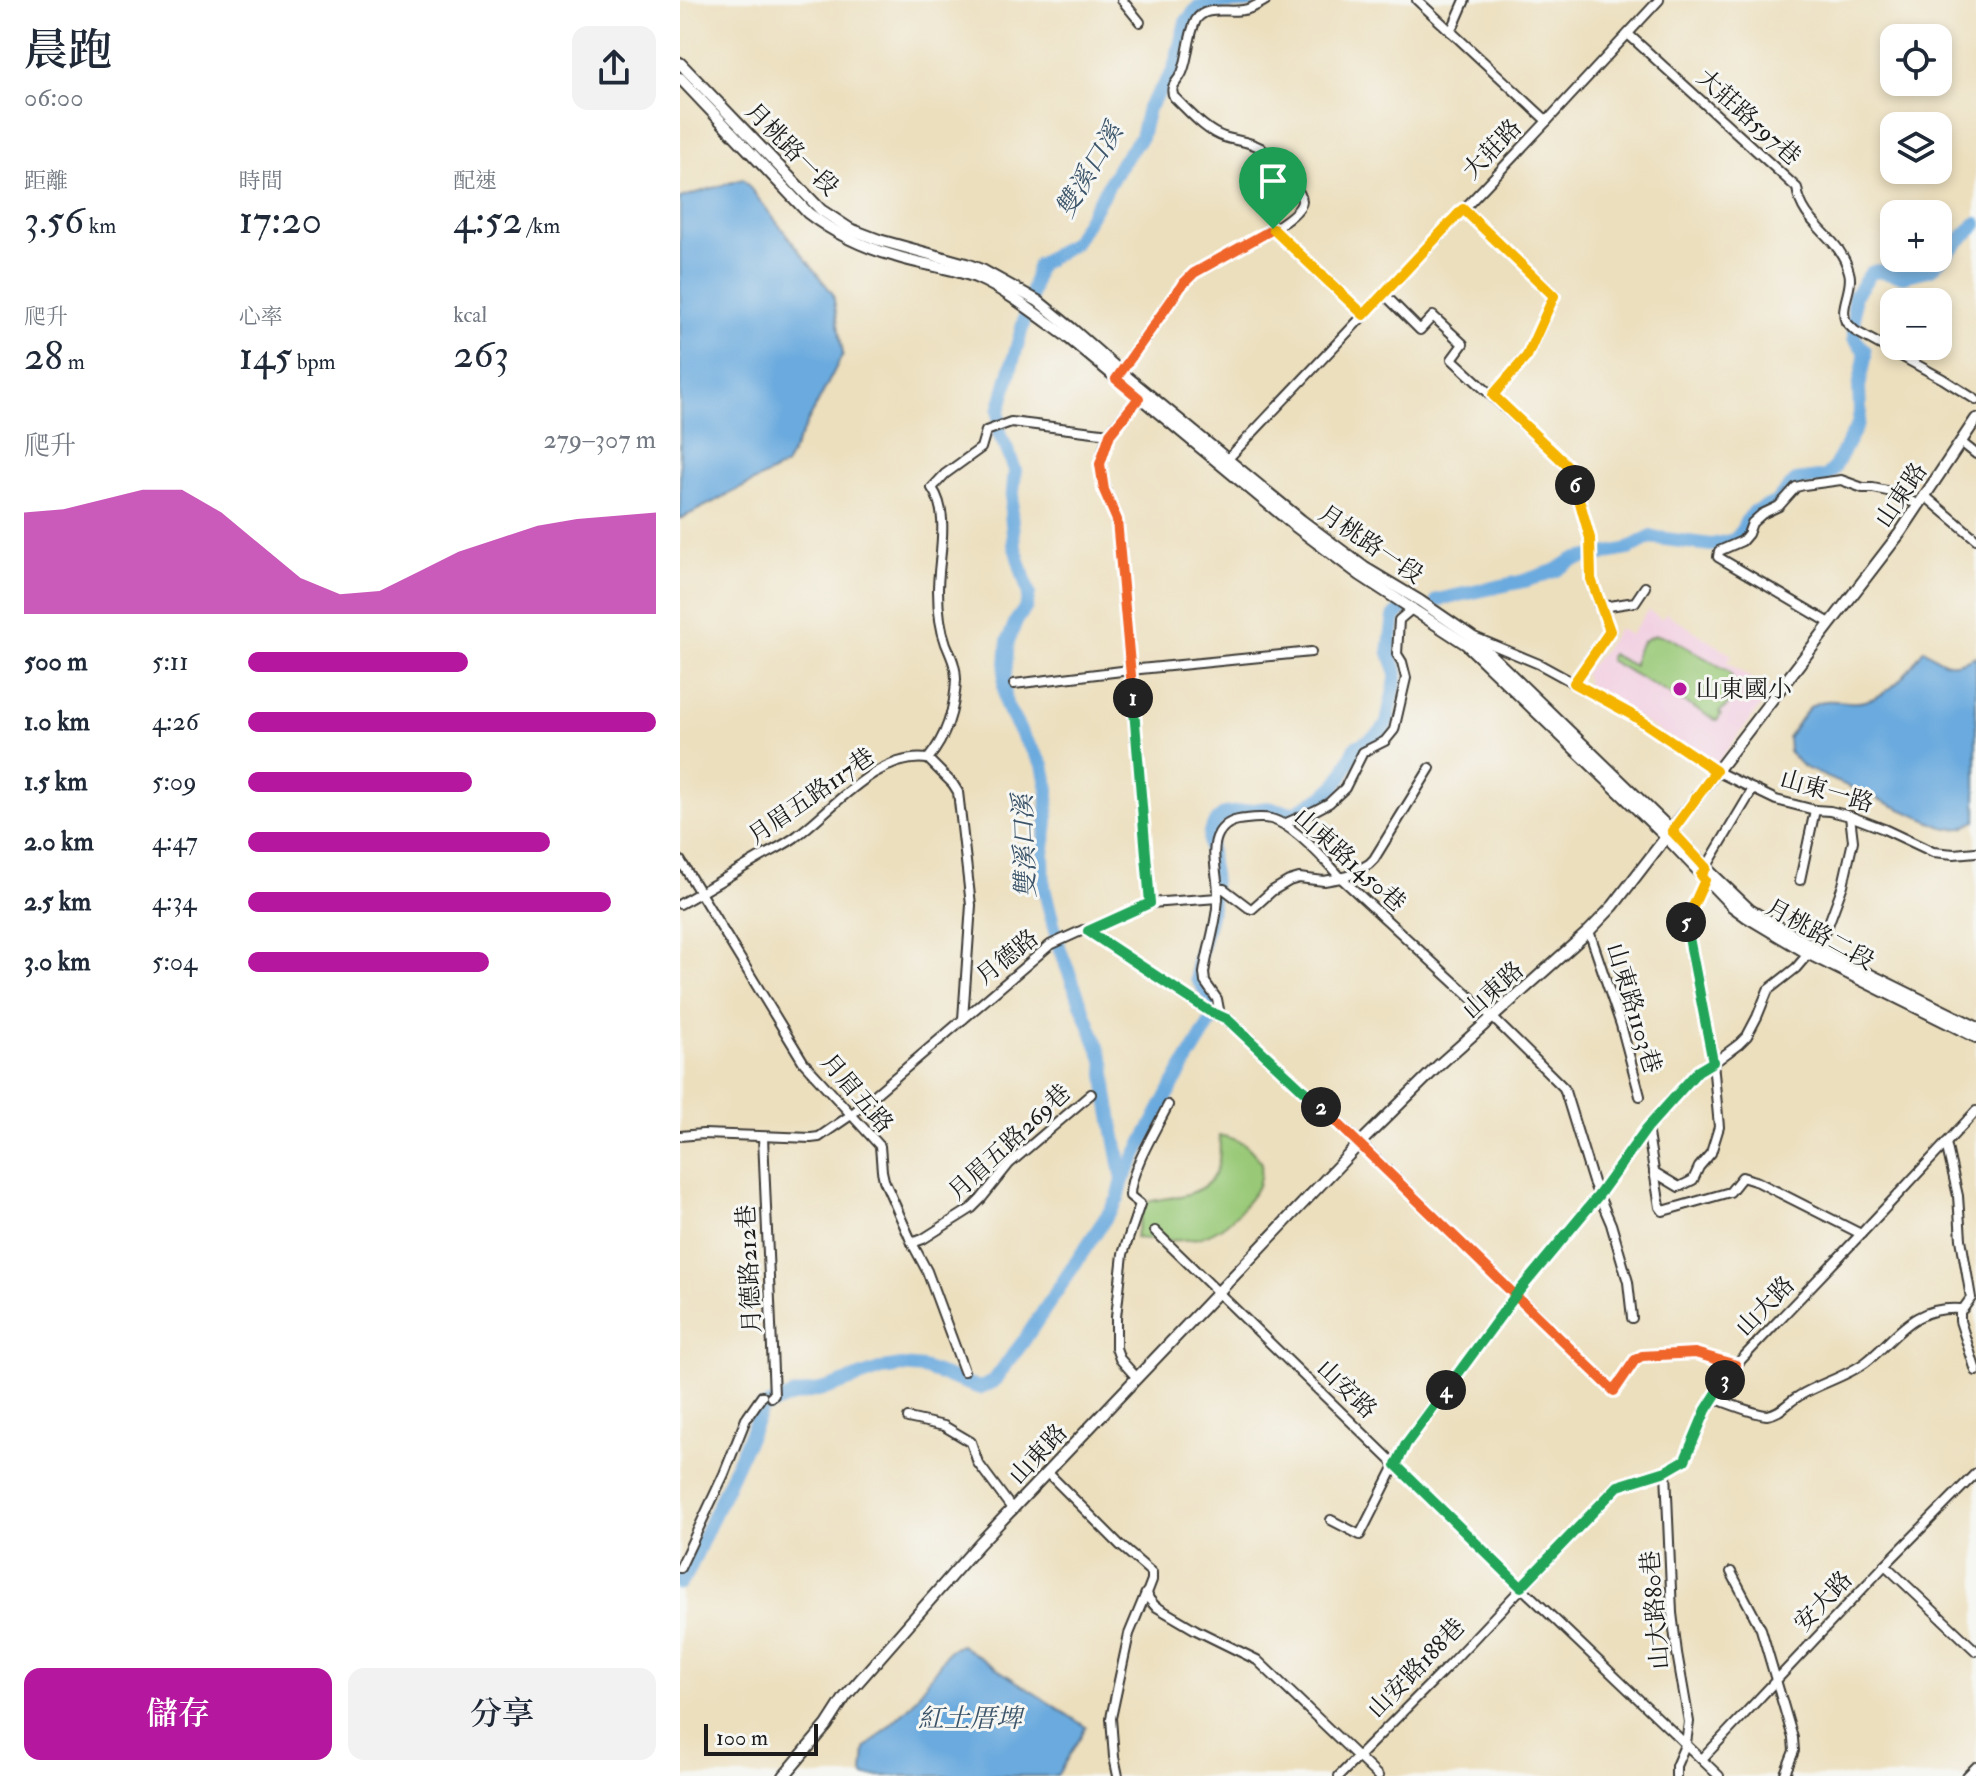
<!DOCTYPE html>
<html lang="zh-TW">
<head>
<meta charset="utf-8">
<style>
  body { margin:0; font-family:"IM FELL Double Pica","Noto Serif TC",serif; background:#f2f2f3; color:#1f2937; height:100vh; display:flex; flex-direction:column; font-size:30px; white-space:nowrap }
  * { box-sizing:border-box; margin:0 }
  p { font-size:26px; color:#747a83 }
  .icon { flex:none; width:44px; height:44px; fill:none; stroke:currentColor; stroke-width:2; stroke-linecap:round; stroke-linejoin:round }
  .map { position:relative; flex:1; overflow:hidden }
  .panel { display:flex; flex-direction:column; background:#fff; width:680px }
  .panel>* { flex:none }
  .fabs { position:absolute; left:1200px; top:24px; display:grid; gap:16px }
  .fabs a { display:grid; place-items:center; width:72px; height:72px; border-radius:16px; background:#fff; box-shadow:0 4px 12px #0003; font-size:40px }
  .scale { position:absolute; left:24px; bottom:20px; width:114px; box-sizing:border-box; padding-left:8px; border:4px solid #1c1c1c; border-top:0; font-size:22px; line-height:28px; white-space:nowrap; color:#1c1c1c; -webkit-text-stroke:6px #f6f6f2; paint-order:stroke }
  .pin { position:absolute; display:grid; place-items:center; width:68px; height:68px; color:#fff; margin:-82px -34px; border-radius:50% 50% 50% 0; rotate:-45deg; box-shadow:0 0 8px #0007 }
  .pin .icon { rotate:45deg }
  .km { position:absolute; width:40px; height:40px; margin:-20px; border-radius:50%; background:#222; color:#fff; font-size:22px; line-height:40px; text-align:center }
  .round { display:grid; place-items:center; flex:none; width:84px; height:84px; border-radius:16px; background:#f2f2f3 }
  .head { display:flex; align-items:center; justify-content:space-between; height:136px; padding:0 24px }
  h1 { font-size:44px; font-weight:600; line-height:60px }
  .stats { display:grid; grid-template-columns:repeat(3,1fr); gap:12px; height:136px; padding:8px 24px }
  .stats div { display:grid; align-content:center }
  .stats b { font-size:40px; font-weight:600 }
  .stats small { font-size:22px; font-weight:400 }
  .stats p { font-size:22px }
  .chart { height:224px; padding:16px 24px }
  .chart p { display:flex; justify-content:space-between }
  .chart svg { width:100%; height:144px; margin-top:8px; fill:#b5179e; opacity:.7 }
  .primary-button { display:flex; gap:16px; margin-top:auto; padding:16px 24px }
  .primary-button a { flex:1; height:92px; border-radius:16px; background:#b5179e; color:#fff; font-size:32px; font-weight:600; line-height:92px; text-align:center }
  .primary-button a+a { background:#f2f2f3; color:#1f2937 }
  ul { padding:0 24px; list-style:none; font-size:26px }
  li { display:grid; grid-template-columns:128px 96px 1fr; align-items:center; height:60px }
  li i { height:20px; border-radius:10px; background:#b5179e }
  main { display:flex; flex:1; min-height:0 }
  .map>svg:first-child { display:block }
  .built { fill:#f2cfe1 }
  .green { fill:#99c977; stroke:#5a724a; stroke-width:2 }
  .water { fill:#6baade; stroke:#44637d; stroke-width:2 }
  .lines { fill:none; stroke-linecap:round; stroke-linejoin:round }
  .river { stroke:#6baade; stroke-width:14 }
  .minor-casing { stroke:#3b3934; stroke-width:12 }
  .tertiary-casing { stroke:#3b3934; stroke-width:14 }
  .minor { stroke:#fff; stroke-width:8 }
  .tertiary { stroke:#fff; stroke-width:10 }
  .split-1-casing { stroke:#fff; stroke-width:16 }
  .split-2-casing { stroke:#fff; stroke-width:16 }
  .split-3-casing { stroke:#fff; stroke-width:16 }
  .split-4-casing { stroke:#fff; stroke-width:16 }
  .split-5-casing { stroke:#fff; stroke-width:16 }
  .split-6-casing { stroke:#fff; stroke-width:16 }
  .split-7-casing { stroke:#fff; stroke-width:16 }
  .split-1 { stroke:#f0652b; stroke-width:10 }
  .split-2 { stroke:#22a559; stroke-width:10 }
  .split-3 { stroke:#f0652b; stroke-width:10 }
  .split-4 { stroke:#22a559; stroke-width:10 }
  .split-5 { stroke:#22a559; stroke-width:10 }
  .split-6 { stroke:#f5b400; stroke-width:10 }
  .split-7 { stroke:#f5b400; stroke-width:10 }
  .poi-dot { fill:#b5179e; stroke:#f6f6f2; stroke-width:3 }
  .labels { text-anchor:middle; stroke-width:6; stroke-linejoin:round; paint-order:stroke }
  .street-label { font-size:24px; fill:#1c1c1c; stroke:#f6f6f2 }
  .poi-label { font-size:24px; fill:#1c1c1c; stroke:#f6f6f2; text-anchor:start }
  .water-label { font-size:26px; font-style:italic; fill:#3c556a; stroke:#f6f6f2 }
</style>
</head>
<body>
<main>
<section class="panel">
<div class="head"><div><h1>晨跑</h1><p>06:00</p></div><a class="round"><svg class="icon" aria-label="share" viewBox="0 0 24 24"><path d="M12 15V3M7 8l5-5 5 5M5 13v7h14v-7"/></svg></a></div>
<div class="stats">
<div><p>距離</p><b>3.56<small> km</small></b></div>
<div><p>時間</p><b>17:20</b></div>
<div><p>配速</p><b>4:52<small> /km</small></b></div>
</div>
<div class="stats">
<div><p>爬升</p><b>28<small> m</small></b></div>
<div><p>心率</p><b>145<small> bpm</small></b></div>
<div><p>kcal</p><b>263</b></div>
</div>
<div class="chart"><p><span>爬升</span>279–307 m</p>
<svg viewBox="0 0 160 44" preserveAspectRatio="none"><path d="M0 44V13L10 12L20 9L30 6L40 6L50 13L60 23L70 33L80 38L90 37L100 31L110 25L120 21L130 17L140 15L150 14L160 13V44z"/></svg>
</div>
<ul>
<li><b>500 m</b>5:11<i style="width:54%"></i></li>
<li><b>1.0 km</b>4:26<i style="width:100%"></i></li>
<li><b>1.5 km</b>5:09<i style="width:55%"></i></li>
<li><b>2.0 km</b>4:47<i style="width:74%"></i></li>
<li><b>2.5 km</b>4:34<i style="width:89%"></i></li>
<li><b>3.0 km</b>5:04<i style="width:59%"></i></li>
</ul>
<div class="primary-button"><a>儲存</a><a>分享</a></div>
</section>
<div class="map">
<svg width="1296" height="1776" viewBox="0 0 1296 1776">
  <rect width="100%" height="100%" fill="#f6f6f2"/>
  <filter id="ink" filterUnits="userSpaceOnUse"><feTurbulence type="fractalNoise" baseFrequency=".0125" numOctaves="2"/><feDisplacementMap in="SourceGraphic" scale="16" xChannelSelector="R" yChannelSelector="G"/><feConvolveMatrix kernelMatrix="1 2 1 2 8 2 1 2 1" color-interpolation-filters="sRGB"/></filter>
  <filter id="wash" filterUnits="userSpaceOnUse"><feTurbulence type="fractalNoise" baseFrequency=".006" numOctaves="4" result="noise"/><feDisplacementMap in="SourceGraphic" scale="32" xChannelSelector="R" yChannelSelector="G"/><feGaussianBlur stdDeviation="1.8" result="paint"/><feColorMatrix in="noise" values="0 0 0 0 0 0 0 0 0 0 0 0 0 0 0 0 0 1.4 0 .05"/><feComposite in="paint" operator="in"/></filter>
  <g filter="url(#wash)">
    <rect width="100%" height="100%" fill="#ecdfbe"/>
    <path class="built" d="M968,610L982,619L986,613L1052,655L1047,662L1091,692L1035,766L908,687L904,673L925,649L938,628L950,635Z"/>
    <g class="green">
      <path d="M976,635L990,638L1048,671C1060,686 1056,702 1039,712L1041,714L1037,721L929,660L931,654L954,666C955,650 960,639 976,635Z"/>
      <path d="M539,1135C564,1141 565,1142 582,1163C579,1189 579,1187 563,1207C531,1246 501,1242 455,1238L464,1204C474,1199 485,1199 496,1197C533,1190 543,1171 539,1135Z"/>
    </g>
    <g class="water">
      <path d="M63,179L153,294L163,354L105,466L0,519V198Z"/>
      <path d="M1244,649C1266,665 1271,668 1296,656V821L1283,828L1267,829L1123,767L1109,752L1108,737C1115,728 1122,715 1130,707C1145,694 1168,706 1185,701C1213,694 1228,671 1244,649Z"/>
      <path d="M281,1645L406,1727L377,1776H185L183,1773L185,1749L231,1705L269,1650Z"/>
    </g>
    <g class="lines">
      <g class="river">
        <path d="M757,600L844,581L877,570L892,560L948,549L970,537L1031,545L1054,540L1060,534L1067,520L1074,512L1095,503L1116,481L1146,477L1153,470L1178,424L1180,412L1179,387L1185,358V351L1174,338V297L1191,273L1197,271L1224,276L1251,269L1296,224"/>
        <path d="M443,1180L494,1083L533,1018L534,1009L533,1001L517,979V964L531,911L533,884L529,843L530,832L536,821L545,814L588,808L614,813L643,797L655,786L662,776L676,747L690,740L701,732L707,723L716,680V670L709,652L714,617L723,608"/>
        <path d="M0,1583L8,1572L82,1408L112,1396L148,1388L202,1369L222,1366L243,1368L300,1388L313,1382L343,1342L438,1199L443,1180L427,1094L424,1062L380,950L364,888L363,854L367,822L368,789L363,765L344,738L326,705L324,686L328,641L336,621L346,607L349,594L334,544L331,513L335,470L326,447L319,434V411L352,292L358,265L394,243L442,162L461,137L468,108L493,72L506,22L518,7L540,3L568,2L572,0"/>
      </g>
    </g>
  </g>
  <g filter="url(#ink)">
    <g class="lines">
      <defs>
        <g id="minor">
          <path d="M442,0L460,22"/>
          <path d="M737,0L867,121"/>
          <path d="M771,32L785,0"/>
          <path d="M948,34L1117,188C1122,226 1160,235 1169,272C1174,288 1159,306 1166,322C1167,323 1174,330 1175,331L1263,379L1296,400"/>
          <path d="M783,209L874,296L847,356L813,395"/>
          <path d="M593,229L684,315"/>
          <path d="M704,294L740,330L753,316L783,344L772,359L891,469L910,538L911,579L930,631L910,658L894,683"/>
          <path d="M439,375L502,285C506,281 511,276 516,272C534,259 621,222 622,201C622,188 590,159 581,148C569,141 556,141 544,137C525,131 509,111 494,97C488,85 500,81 503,70C509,54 508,36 516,20C525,5 548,13 563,10C572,9 579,4 586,0"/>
          <path d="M459,398C450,409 437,421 430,433C413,464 424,491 437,520L470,903"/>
          <path d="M1281,442L1296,454"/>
          <path d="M544,463L867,121L979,0"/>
          <path d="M1245,496L1296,539"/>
          <path d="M919,605L929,606L955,602L965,587"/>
          <path d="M1150,623L1038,557L1039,551L1062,541L1068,534L1072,523L1082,514L1099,506L1116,487L1124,485L1161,480L1183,488H1193L1212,492L1239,505"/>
          <path d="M794,637L859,664L954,716L1036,771L1096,800L1135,810L1150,811L1170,816L1204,829L1253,852L1274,854L1296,852"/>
          <path d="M334,684L450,670L631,652"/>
          <path d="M248,759C266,737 275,709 276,679C276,666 271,656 266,644C260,628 258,607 258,590C258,558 271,515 252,488L265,474L301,448L306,431L331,422L430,434"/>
          <path d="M248,759L273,784L278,792L291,905L283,1019"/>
          <path d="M604,824L634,811L649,803L665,788L683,752L705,741L714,730L726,678L722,662L717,654L719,620L733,608"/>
          <path d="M0,860L124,1063L200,1146L202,1171L204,1180L232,1243L247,1271L284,1371"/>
          <path d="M1024,871L1073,789"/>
          <path d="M1120,880L1135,810"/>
          <path d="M538,889H544L569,908L572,909L592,891L609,881L619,878L644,881L661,878L670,875L689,864L694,859L750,768"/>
          <path d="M0,904C27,889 54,873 81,857C93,850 107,844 118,835C154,808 198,752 248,759"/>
          <path d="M408,931L529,1011L547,1019L680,1143L934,1391L955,1360L962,1356L1015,1353L1056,1365"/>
          <path d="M909,931L941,1025L960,1096"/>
          <path d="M540,1015L537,999L525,982L524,973C528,946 538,921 538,894C538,874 529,850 539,833C546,822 555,820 566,819C574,818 582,817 591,819C613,824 646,861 661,878L812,1017L884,1088L913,1182L931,1224L948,1282L952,1318"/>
          <path d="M967,1128L980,1207L983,1211L1050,1192L1062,1177L1078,1182L1181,1234"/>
          <path d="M0,1136L23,1134L131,1138L139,1137L171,1115L370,945L403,930L408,931L470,903L538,898"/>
          <path d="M83,1137L94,1395L91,1397"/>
          <path d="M1266,1143L1278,1196L1281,1239L1291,1298L1283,1309H1280V1321L1296,1371"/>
          <path d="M974,1172L999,1187L1013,1180L1019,1167L1031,1153L1039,1127L1033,1062L1006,920L1025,880"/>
          <path d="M475,1231L841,1587L1039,1776"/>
          <path d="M232,1243L243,1239L292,1208L301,1199L329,1164L411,1094"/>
          <path d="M457,1378L440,1359L436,1348V1317L443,1254L460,1204L450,1196C449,1173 477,1127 488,1105"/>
          <path d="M1033,1398C1045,1402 1076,1415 1087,1415C1100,1414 1108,1402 1119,1396C1140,1383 1166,1377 1186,1362C1218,1337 1231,1306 1280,1309"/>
          <path d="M228,1418L264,1426L291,1442L298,1463L333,1510"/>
          <path d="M986,1471L992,1613L997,1653L1009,1722L1006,1743L996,1766V1776"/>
          <path d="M368,1473L440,1545L472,1573V1580L467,1593L469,1599L475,1606L516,1630L577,1660L698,1776"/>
          <path d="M651,1520L680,1535L726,1444L835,1296L918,1196L967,1128L1018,1071L1039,1059L1059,1044L1067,1036L1077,1017L1088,990L1116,968L1134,947L1147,928L1163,885L1173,841L1170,816"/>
          <path d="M1205,1565L1296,1651"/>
          <path d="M0,1568L44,1474L66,1419L82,1396"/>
          <path d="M1051,1572L1081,1629L1113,1738L1114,1751L1104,1776"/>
          <path d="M1022,1759L1205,1565L1296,1473"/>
          <path d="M438,1776L434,1757L431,1718L449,1634L466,1593"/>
          <path d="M659,1776L768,1666L938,1486L986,1471L1005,1460L1026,1410L1056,1365L1181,1234L1296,1111"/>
          <path d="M1287,1776L1296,1767"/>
        </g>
        <g id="tertiary">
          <path d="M0,63L141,210L170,229L199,240L286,264L304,271L358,301L391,328L441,372L621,520L685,568L740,601L791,636L992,831L1026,868L1070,910L1134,947L1296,1027"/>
          <path d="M0,78L128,213C154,233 183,247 215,256C242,265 271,267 298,278C326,290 360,317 385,335L615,526L680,575L786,644L986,837L1052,906L1067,917L1129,954L1296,1037"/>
          <path d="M104,1776L147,1725L165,1697L299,1544L680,1143L759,1065L909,931L933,906L1220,533L1296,419"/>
        </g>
      </defs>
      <use href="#minor" class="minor-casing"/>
      <use href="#tertiary" class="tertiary-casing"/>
      <use href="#minor" class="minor"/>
      <use href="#tertiary" class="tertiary"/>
    </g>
  </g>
  <g class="lines" filter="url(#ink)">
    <defs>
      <path id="split-1" d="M453,698L437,520L424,490L420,464L430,434L459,398L436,379L502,285L514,273L593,229"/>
      <path id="split-2" d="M453,698L470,903L408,931L529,1011L547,1019L641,1107"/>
      <path id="split-3" d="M641,1107L934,1391L955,1360L962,1356L1015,1353L1056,1365L1045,1380"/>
      <path id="split-4" d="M766,1390L726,1444L716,1465L841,1587L938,1486L986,1471L1005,1460L1026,1410L1045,1380"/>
      <path id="split-5" d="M766,1390L835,1296L918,1196L967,1128L1018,1071L1033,1062L1006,922"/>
      <path id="split-6" d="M895,485L910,538L911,579L930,631L894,683L954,716L1036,771L992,831L1026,868L1021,875L1025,880L1006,922"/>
      <path id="split-7" d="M593,229L684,315L783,209L874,296L847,356L813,395L891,469L895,485"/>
    </defs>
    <use href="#split-1" class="split-1-casing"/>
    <use href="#split-2" class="split-2-casing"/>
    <use href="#split-3" class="split-3-casing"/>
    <use href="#split-4" class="split-4-casing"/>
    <use href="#split-5" class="split-5-casing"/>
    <use href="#split-6" class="split-6-casing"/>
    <use href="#split-7" class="split-7-casing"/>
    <use href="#split-1" class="split-1"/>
    <use href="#split-2" class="split-2"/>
    <use href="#split-3" class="split-3"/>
    <use href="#split-4" class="split-4"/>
    <use href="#split-5" class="split-5"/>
    <use href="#split-6" class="split-6"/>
    <use href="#split-7" class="split-7"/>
  </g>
  <circle class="poi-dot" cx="1000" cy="689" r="8"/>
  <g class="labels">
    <g class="street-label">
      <text transform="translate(1069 117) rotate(42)" y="8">大莊路597巷</text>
      <text transform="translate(112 149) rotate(45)" y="8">月桃路一段</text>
      <text transform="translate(812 149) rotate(-46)" y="8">大莊路</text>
      <text transform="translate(1221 495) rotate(-56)" y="8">山東路</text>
      <text transform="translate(691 544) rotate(34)" y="8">月桃路一段</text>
      <text transform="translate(1147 791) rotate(16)" y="8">山東一路</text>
      <text transform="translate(131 796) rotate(-35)" y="8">月眉五路117巷</text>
      <text transform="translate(670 860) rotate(42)" y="8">山東路1450巷</text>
      <text transform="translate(1140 934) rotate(29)" y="8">月桃路二段</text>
      <text transform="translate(327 957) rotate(-39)" y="8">月德路</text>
      <text transform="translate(813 990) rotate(-42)" y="8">山東路</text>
      <text transform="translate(954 1008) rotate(73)" y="8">山東路1103巷</text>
      <text transform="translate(177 1093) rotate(49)" y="8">月眉五路</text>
      <text transform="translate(329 1142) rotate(-43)" y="8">月眉五路269巷</text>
      <text transform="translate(69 1269) rotate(-93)" y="8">月德路212巷</text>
      <text transform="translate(1085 1306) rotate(-46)" y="8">山大路</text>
      <text transform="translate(667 1389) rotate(44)" y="8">山安路</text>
      <text transform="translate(358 1454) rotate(-47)" y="8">山東路</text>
      <text transform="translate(1143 1601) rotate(-47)" y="8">安大路</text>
      <text transform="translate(975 1610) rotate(-95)" y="8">山大路80巷</text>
      <text transform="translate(736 1668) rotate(-46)" y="8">山安路188巷</text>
    </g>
    <g class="poi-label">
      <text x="1016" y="697">山東國小</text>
    </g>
    <g class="water-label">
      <text transform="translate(409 170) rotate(-59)" y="9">雙溪口溪</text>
      <text transform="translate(344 846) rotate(-92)" y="9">雙溪口溪</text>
      <text x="290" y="1727">紅土厝埤</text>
    </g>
  </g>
</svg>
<div class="fabs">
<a><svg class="icon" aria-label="locate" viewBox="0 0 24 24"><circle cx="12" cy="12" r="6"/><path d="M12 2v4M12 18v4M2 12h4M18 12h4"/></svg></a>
<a><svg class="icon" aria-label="layers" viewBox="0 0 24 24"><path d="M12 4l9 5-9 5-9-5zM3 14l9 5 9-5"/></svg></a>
<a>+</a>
<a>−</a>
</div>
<div class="scale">100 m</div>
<div class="pin" style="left:593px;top:229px;background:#1e9e55"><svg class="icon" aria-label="arrive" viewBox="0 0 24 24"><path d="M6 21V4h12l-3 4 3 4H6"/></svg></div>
<b class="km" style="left:453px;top:698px">1</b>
<b class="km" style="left:641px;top:1107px">2</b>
<b class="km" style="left:1045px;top:1380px">3</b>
<b class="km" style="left:766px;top:1390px">4</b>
<b class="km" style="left:1006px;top:922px">5</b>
<b class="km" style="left:895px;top:485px">6</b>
</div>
</main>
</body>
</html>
